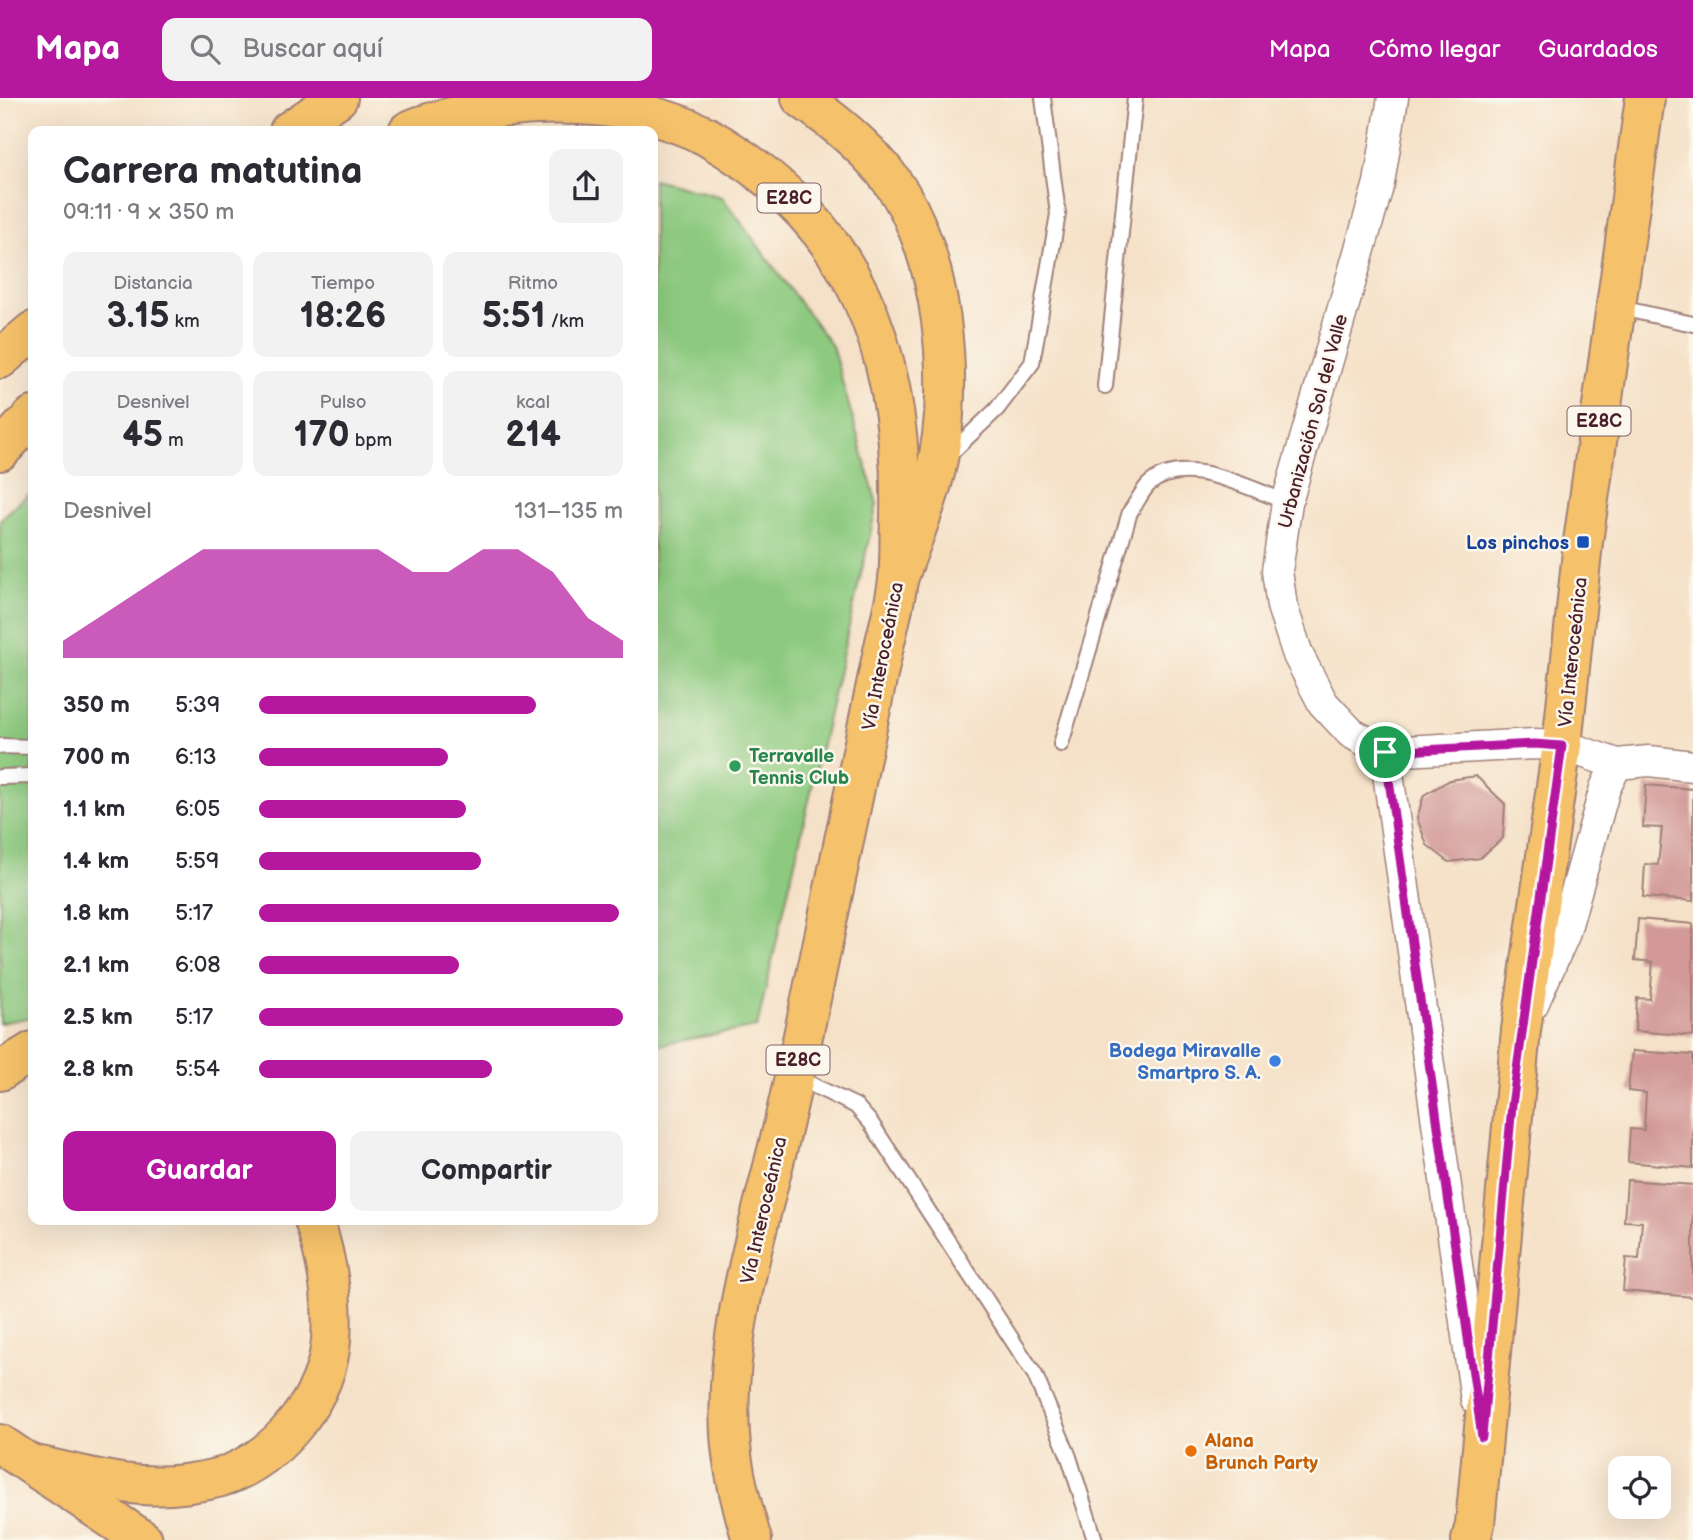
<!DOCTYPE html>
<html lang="es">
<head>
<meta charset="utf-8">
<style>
  body { margin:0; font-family:"Balsamiq Sans",sans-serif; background:#f2f2f3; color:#2b2b33; height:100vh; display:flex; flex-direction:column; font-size:26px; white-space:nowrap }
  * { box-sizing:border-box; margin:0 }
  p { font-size:23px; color:#7c7c81 }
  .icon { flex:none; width:38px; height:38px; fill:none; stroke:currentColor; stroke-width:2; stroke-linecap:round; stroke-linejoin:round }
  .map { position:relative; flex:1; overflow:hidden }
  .sheet { position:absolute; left:28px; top:28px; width:630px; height:1099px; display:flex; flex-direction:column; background:#fff; border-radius:14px; box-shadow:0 7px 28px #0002 }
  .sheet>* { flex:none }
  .tools { position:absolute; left:1608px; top:1358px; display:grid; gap:14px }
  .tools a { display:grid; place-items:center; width:63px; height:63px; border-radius:14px; background:#fff; box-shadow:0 7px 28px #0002; font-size:35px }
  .pin { position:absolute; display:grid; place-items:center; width:60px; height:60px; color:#fff; margin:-30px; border:4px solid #fff; border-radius:50%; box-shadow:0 2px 7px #0007 }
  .round { display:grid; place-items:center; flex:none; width:74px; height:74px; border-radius:14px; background:#f2f2f3 }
  .headline { display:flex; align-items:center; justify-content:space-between; height:119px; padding:0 35px }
  h1 { font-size:38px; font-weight:800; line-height:52px }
  .metrics { display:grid; grid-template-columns:repeat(3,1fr); gap:10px; height:119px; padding:7px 35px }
  .metrics div { display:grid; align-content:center; border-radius:14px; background:#f2f2f3; text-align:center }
  .metrics b { font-size:35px; font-weight:800 }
  .metrics small { font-size:19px; font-weight:400 }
  .metrics p { font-size:19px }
  .chart { height:196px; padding:14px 35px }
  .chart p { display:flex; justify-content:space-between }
  .chart svg { width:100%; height:126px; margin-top:7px; fill:#b5179e; opacity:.7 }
  .button { display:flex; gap:14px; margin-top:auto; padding:14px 35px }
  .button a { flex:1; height:80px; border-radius:14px; background:#b5179e; color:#fff; font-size:28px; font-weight:800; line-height:80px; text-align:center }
  .button a+a { background:#f2f2f3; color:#2b2b33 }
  ul { padding:0 35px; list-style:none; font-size:23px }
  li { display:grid; grid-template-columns:112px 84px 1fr; align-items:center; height:52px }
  li i { height:18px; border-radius:9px; background:#b5179e }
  header { display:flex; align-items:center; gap:42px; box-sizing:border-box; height:98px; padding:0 35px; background:#b5179e; color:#fff }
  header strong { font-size:33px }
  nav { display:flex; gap:38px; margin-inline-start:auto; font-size:24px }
  .search { width:490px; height:63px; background:#f2f2f3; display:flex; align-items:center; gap:18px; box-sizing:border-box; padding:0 24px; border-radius:14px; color:#7c7c81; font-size:26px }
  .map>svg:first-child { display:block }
  .green { fill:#8dca7f; stroke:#6c7455; stroke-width:2 }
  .building { fill:#d29997 }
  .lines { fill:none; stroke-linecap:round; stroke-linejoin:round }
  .service-casing { stroke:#a08079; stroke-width:18 }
  .minor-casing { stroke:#a08079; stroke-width:33 }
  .primary-casing { stroke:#a08079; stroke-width:42 }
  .trunk-casing { stroke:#a08079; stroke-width:42 }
  .service { stroke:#fff; stroke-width:14 }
  .minor { stroke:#fff; stroke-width:30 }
  .primary { stroke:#f5c16b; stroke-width:38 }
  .trunk { stroke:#f5c16b; stroke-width:38 }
  .route-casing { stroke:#fff; stroke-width:14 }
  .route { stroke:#b5179e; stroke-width:9 }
  .transit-dot { fill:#1a4fb4; stroke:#fbf7ec; stroke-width:2.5 }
  .leisure-dot { fill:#2e9e5b; stroke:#fbf7ec; stroke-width:2.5 }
  .shop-dot { fill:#3f7fe0; stroke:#fbf7ec; stroke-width:2.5 }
  .food-dot { fill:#e8710a; stroke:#fbf7ec; stroke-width:2.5 }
  .labels { text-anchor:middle; stroke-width:5; stroke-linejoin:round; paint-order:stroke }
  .shield { fill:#fbf7ec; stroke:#7f6065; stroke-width:2 }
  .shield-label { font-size:18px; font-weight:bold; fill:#4a1f2b }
  .street-label { font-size:19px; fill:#4a1f2b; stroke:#fbf7ec }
  .transit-label { font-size:19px; font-weight:bold; fill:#164399; stroke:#fbf7ec; text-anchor:end }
  .leisure-label { font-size:19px; font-weight:bold; fill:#27864d; stroke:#fbf7ec; text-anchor:start }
  .shop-label { font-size:19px; font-weight:bold; fill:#366cbe; stroke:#fbf7ec; text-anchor:end }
  .food-label { font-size:19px; font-weight:bold; fill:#c56008; stroke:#fbf7ec; text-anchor:start }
</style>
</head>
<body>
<header>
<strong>Mapa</strong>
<div class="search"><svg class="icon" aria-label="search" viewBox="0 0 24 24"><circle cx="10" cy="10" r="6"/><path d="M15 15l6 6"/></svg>Buscar aquí</div>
<nav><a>Mapa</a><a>Cómo llegar</a><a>Guardados</a></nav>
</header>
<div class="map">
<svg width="1693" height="1442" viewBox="0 0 1693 1442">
  <rect width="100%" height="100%" fill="#fbf7ec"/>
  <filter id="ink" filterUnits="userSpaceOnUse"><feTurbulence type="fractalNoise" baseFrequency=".0143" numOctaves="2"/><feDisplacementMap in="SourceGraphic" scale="14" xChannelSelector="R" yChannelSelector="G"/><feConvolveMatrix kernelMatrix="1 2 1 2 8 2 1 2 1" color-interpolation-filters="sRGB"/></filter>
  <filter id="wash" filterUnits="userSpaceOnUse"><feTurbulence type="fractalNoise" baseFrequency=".00686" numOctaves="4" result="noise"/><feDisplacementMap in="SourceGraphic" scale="28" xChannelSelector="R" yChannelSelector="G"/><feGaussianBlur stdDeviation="1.57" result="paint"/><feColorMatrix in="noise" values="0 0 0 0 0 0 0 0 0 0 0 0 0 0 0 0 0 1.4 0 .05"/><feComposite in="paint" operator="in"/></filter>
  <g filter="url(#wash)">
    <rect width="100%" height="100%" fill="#f5e1c7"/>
    <g class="green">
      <path d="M653,81L722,99L832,248L877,406L757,929L653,948Z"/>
      <path d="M33,392V919L0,925V422Z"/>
    </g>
    <g id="blocks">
      <g class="building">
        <path d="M1476,678L1505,706L1503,740L1480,760L1449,764L1427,747L1417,720L1424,697L1450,682Z"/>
        <path d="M1646,687L1693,691V803L1643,799L1645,766L1658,767L1662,730L1643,729Z"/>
        <path d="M1638,821L1693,826V938L1635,933L1637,900L1650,901L1653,864L1635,862Z"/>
        <path d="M1632,953L1693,957V1070L1628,1064L1630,1031L1644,1032L1646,995L1628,993Z"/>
        <path d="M1627,1082L1693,1087V1199L1623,1193L1626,1160L1639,1161L1642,1124L1624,1123Z"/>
      </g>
    </g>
  </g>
  <g filter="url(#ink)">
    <use href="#blocks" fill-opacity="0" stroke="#a08079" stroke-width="2"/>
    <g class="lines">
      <defs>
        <g id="service">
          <path d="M1616,209L1693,226"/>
          <path d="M1105,288L1135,0"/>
          <path d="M949,357L997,311L1032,265L1058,116L1043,0"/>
          <path d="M1061,646L1130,414C1136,406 1141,395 1148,387C1183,354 1249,391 1287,404"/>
          <path d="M0,648L33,649"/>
          <path d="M0,679L33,678"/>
          <path d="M796,979L856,1008L871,1025L1035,1277L1069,1359L1095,1442"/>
        </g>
        <g id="minor">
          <path d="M1385,654L1351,635L1323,605L1298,557L1282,508L1277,473L1287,404L1379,85L1393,0"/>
          <path d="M1385,654L1476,1302"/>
          <path d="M1385,654L1534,646L1562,647L1617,666L1649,663L1693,668"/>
          <path d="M1533,906L1564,837L1605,690L1617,666"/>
        </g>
        <g id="primary">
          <path d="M408,33C421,26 436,23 451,19C534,0 628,0 706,38C856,123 904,253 900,419C899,440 900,462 898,482C895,506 888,530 883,553C873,601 863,648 854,695C830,808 808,921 782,1032C759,1130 724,1234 730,1336C732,1372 742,1408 752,1442"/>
          <path d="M0,353L33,318"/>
          <path d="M1471,1442L1475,1426L1521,932L1562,647L1583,444L1645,0"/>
        </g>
        <g id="trunk">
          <path d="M801,0C834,23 867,49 891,82C944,154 956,286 936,371C927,408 910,446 898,482"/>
          <path d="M289,33L338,0"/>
          <path d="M0,261L33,233"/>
          <path d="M0,973L33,953"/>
          <path d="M0,1346L143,1442"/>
          <path d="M31,1366C80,1376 132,1393 183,1386C197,1384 216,1382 230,1376C281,1355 327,1299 331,1242C334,1200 327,1161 314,1122"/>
        </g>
      </defs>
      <use href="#service" class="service-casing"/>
      <use href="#minor" class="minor-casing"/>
      <use href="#primary" class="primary-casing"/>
      <use href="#trunk" class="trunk-casing"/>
      <use href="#service" class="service"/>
      <use href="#minor" class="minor"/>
      <use href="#primary" class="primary"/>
      <use href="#trunk" class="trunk"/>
    </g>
  </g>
  <g class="lines" filter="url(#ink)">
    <defs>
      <path id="route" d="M1534,646L1562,648L1512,1007L1482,1339L1385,654Z"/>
    </defs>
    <use href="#route" class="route-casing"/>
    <use href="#route" class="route"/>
  </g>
  <rect class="transit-dot" x="1576" y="437" width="14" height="14" rx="3.5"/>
  <circle class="leisure-dot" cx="735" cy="668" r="7"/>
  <circle class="shop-dot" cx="1275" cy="963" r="7"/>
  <circle class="food-dot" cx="1191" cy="1353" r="7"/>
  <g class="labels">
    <g class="shield">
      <rect x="757.5" y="85.5" width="63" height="29" rx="5"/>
      <rect x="1567.5" y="308.5" width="63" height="29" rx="5"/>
      <rect x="766.5" y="947.5" width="63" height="29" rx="5"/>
    </g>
    <g class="shield-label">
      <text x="789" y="106">E28C</text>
      <text x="1599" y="329">E28C</text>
      <text x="798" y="968">E28C</text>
    </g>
    <g class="street-label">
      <text transform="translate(1312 323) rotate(-75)" y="7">Urbanización Sol del Valle</text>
      <text transform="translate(1572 554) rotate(-84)" y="7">Vía Interoceánica</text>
      <text transform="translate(882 558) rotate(-79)" y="7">Vía Interoceánica</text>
      <text transform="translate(763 1112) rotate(-77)" y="7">Vía Interoceánica</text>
    </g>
    <g class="transit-label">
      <text x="1569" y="451">Los pinchos</text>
    </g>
    <g class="leisure-label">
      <text x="749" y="664">Terravalle<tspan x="749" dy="22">Tennis Club</tspan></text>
    </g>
    <g class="shop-label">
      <text x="1261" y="959">Bodega Miravalle<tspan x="1261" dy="22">Smartpro S. A.</tspan></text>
    </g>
    <g class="food-label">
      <text x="1205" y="1349">Alana<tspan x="1205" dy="22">Brunch Party</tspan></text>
    </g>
  </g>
</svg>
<div class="tools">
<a><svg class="icon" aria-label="locate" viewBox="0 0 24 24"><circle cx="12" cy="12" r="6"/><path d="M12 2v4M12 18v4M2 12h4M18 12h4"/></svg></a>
</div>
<div class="pin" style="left:1385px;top:654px;background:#1e9e55"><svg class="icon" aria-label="arrive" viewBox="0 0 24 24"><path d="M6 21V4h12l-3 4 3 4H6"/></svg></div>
<section class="sheet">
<div class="headline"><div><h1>Carrera matutina</h1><p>09:11 · 9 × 350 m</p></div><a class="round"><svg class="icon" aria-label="share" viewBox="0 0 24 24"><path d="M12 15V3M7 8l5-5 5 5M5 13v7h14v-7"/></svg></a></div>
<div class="metrics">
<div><p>Distancia</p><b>3.15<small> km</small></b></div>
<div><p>Tiempo</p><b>18:26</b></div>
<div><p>Ritmo</p><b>5:51<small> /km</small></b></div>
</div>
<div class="metrics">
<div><p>Desnivel</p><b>45<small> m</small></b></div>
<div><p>Pulso</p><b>170<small> bpm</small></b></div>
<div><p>kcal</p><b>214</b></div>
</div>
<div class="chart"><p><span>Desnivel</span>131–135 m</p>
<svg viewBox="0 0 160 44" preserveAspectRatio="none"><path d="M0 44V38L10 30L20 22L30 14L40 6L50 6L60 6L70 6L80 6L90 6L100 14L110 14L120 6L130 6L140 14L150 30L160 38V44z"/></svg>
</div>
<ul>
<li><b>350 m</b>5:39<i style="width:76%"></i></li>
<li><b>700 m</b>6:13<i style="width:52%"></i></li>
<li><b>1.1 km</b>6:05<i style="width:57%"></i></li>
<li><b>1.4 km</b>5:59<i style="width:61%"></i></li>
<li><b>1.8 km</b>5:17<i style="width:99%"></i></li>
<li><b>2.1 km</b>6:08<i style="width:55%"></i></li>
<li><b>2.5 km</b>5:17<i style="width:100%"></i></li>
<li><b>2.8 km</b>5:54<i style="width:64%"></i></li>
</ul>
<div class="button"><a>Guardar</a><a>Compartir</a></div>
</section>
</div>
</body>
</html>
